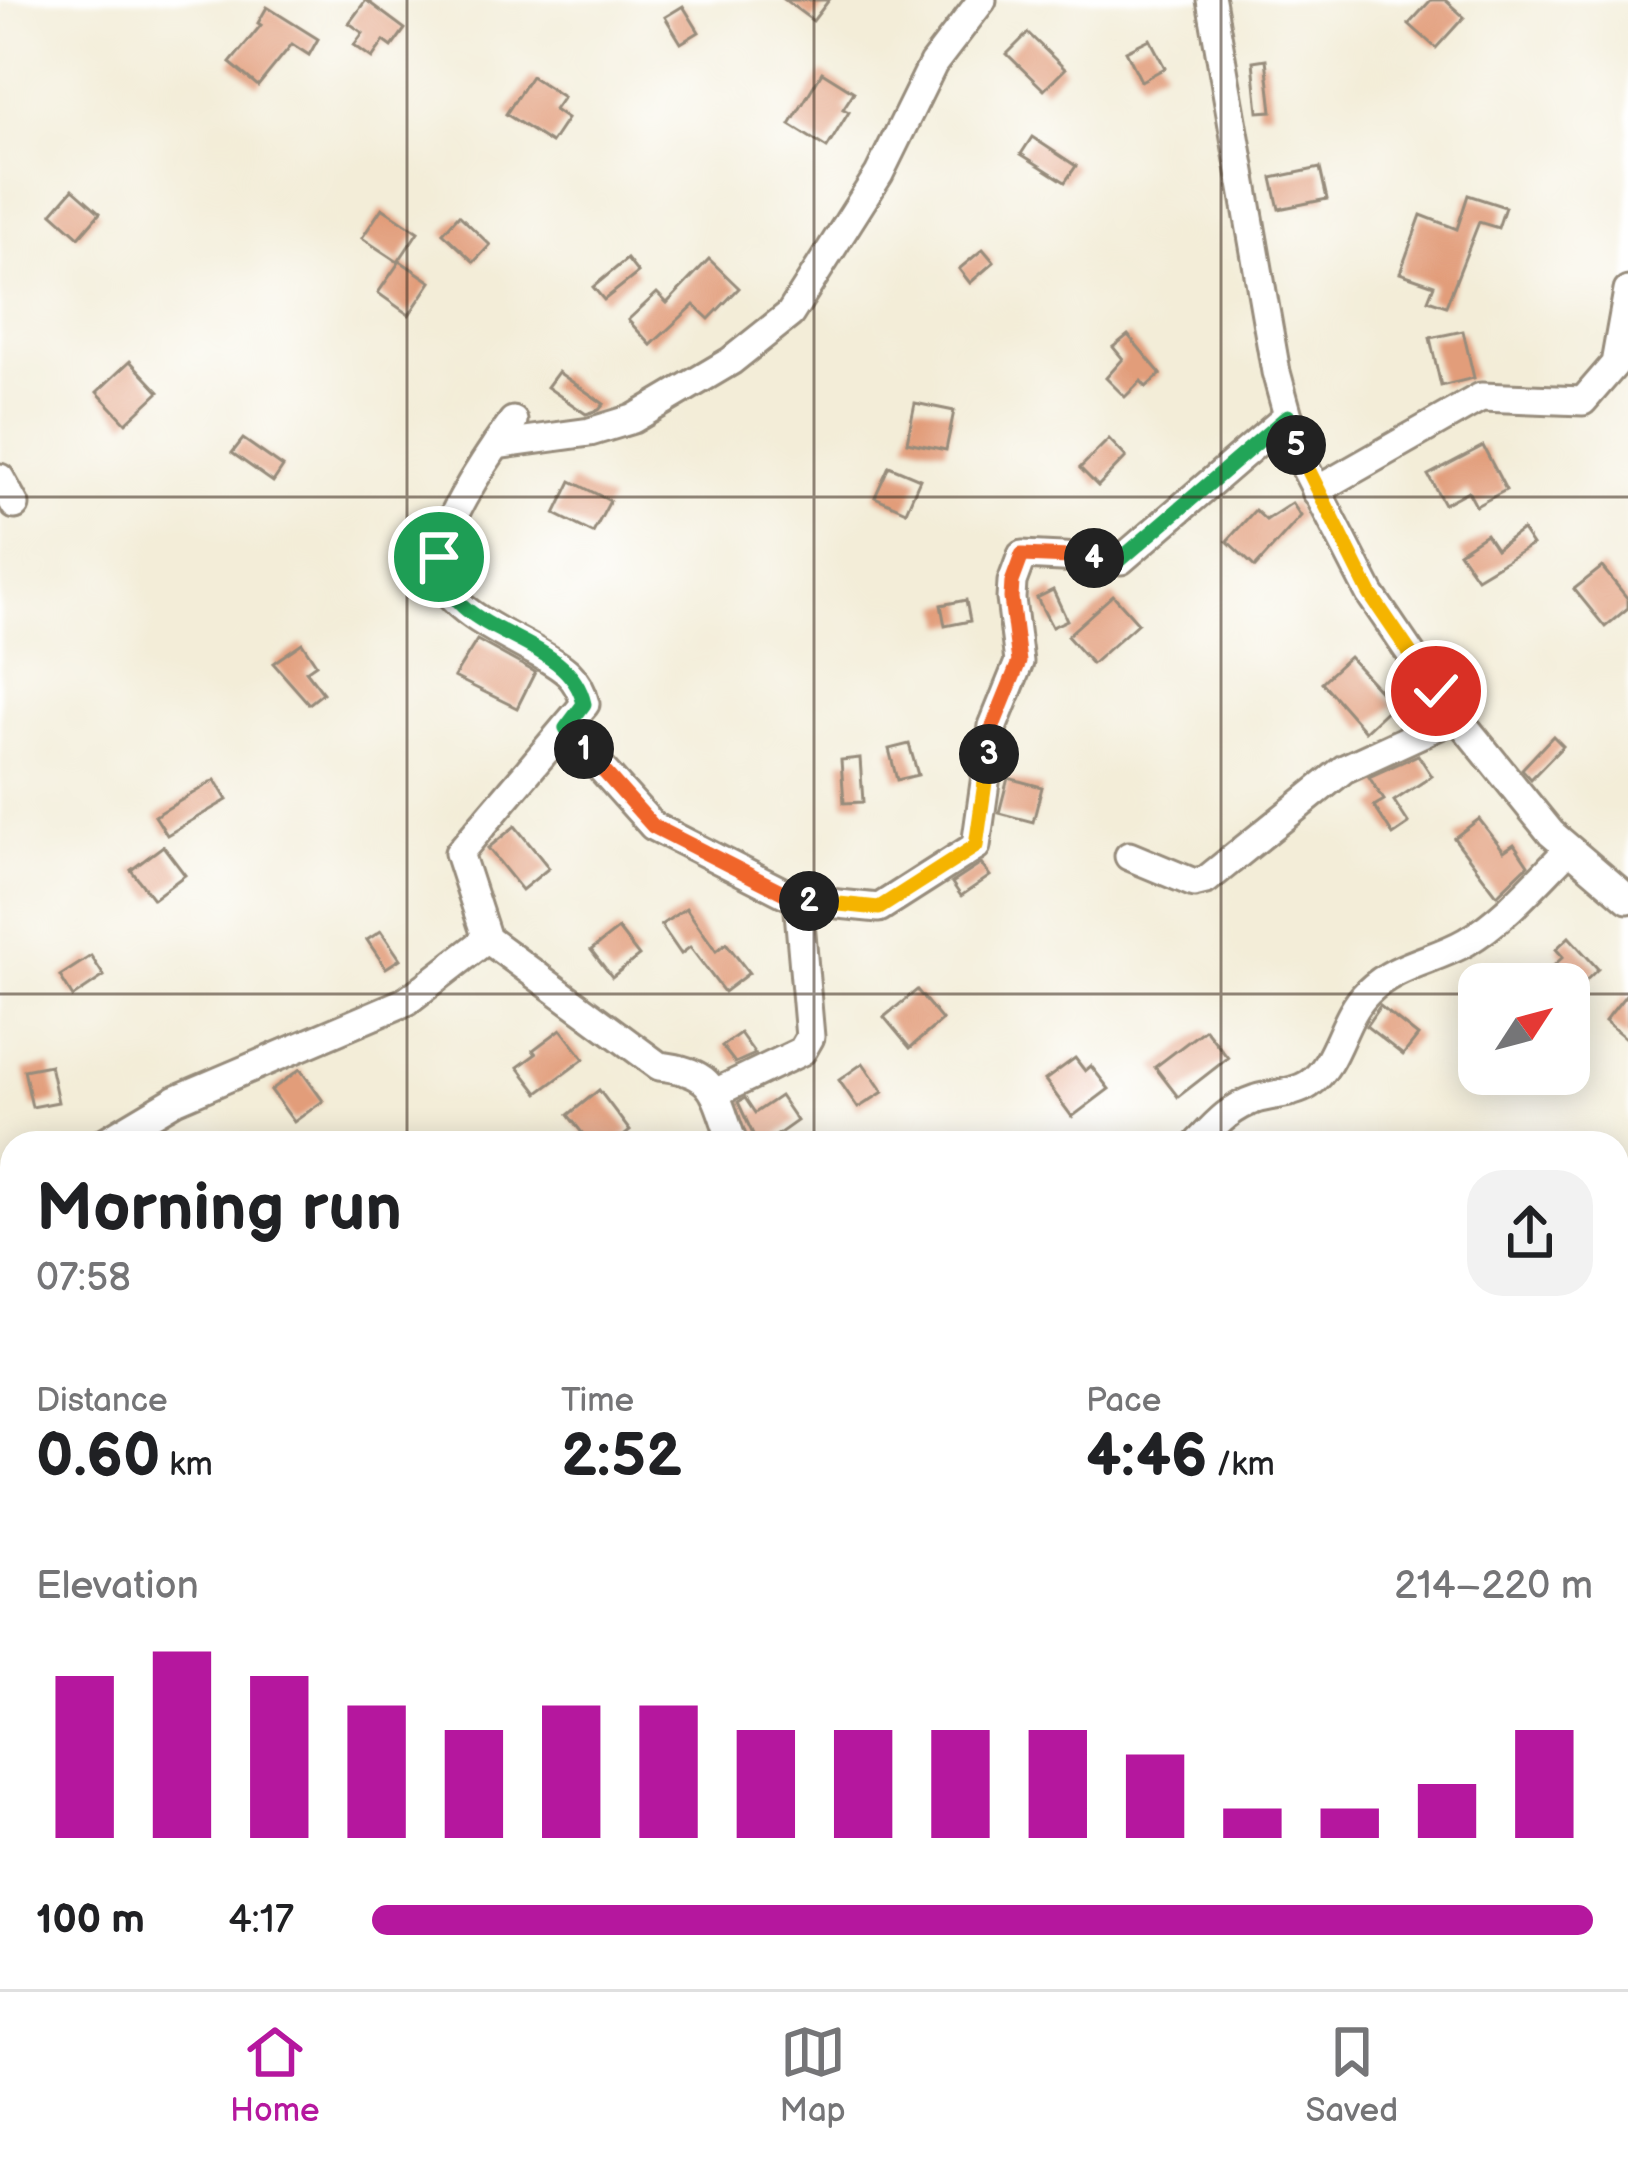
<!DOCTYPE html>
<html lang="en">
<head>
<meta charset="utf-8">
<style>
  body { margin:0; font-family:"Balsamiq Sans",sans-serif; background:#f2f2f2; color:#202124; height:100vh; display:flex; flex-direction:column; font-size:45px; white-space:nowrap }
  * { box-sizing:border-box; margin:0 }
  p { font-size:39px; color:#757577 }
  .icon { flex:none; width:66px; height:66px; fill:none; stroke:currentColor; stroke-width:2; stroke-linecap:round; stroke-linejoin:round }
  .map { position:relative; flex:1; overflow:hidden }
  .details { position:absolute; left:0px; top:1131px; width:1629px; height:858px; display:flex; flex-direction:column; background:#fff; border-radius:36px 36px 0 0; box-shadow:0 6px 30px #0003 }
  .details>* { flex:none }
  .needle { width:78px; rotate:54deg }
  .fabs { position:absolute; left:1458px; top:963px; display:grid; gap:24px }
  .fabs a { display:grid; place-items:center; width:132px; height:132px; border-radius:24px; background:#fff; box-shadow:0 6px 30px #0003; font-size:60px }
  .pin { position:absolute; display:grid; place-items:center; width:102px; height:102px; color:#fff; margin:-51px; border:6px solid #fff; border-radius:50%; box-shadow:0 3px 12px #0007 }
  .km { position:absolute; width:60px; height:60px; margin:-30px; border-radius:50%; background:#222; color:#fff; font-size:33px; line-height:60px; text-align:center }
  .round { display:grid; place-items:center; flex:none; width:126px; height:126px; border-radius:36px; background:#f2f2f2 }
  .head { display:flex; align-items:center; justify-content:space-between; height:204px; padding:0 36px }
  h1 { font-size:66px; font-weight:800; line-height:90px }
  .stats { display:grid; grid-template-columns:repeat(3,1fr); gap:18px; height:204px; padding:12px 36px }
  .stats div { display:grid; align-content:center }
  .stats b { font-size:60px; font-weight:800 }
  .stats small { font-size:33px; font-weight:400 }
  .stats p { font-size:33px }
  .chart { height:336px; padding:24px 36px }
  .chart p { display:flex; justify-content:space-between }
  .chart svg { width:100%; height:216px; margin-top:12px; stroke:#b5179e; stroke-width:6 }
  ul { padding:0 36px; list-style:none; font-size:39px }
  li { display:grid; grid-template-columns:192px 144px 1fr; align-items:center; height:90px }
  li i { height:30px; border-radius:15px; background:#b5179e }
  .tab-bar { display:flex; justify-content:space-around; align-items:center; height:168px; border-top:3px solid #e0e0e0; background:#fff; font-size:33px; color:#757577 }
  .tab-bar a { display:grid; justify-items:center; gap:6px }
  .tab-bar .current { color:#b5179e }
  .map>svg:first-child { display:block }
  .building { fill:#e29d7a }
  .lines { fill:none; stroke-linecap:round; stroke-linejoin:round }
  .minor-casing { stroke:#978c7b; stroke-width:33 }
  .minor { stroke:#fff; stroke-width:27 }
  .split-1-casing { stroke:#fff; stroke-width:24 }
  .split-2-casing { stroke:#fff; stroke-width:24 }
  .split-3-casing { stroke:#fff; stroke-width:24 }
  .split-4-casing { stroke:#fff; stroke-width:24 }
  .split-5-casing { stroke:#fff; stroke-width:24 }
  .split-6-casing { stroke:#fff; stroke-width:24 }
  .split-1 { stroke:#22a559; stroke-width:15 }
  .split-2 { stroke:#f0652b; stroke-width:15 }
  .split-3 { stroke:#f5b400; stroke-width:15 }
  .split-4 { stroke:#f0652b; stroke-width:15 }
  .split-5 { stroke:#22a559; stroke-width:15 }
  .split-6 { stroke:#f5b400; stroke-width:15 }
  .grid { fill:none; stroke:#3b2a1e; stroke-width:3; stroke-opacity:0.55 }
</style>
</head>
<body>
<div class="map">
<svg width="1628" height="1989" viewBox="0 0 1628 1989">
  <rect width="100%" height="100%" fill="#fff"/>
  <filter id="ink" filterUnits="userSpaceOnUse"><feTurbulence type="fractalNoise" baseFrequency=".00833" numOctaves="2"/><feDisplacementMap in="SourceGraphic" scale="24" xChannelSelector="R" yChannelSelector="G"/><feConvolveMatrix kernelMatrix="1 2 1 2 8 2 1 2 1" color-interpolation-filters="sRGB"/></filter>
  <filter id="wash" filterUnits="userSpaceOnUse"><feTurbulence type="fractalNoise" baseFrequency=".004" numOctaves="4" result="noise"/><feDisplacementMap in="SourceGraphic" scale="48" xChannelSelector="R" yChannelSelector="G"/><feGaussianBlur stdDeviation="2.7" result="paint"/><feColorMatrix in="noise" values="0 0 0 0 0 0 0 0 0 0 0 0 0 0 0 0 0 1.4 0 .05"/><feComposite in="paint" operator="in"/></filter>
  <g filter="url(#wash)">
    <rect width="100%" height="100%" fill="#f3edd8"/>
    <g id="blocks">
      <g class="building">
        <path d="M366,0L405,29L392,47L384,41L372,58L354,45L363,33L349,23Z"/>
        <path d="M785,0H829L813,21Z"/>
        <path d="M1431,0H1445L1464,17L1436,48L1409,24Z"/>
        <path d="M683,6L699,32L681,43L665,17Z"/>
        <path d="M267,7L318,39L309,55L292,44L258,86L230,63L261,25L258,23Z"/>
        <path d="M1028,33L1065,69L1044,90L1007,54Z"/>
        <path d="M1150,39L1165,68L1141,81L1126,51Z"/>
        <path d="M1266,59L1272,111L1258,112L1253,61Z"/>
        <path d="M822,72L854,92L843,109L849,112L827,148L790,125Z"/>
        <path d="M531,76L563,97L554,110L567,119L551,143L506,114Z"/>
        <path d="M1032,137L1076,166L1065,182L1021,154Z"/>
        <path d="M1320,168L1327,199L1279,209L1272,178Z"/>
        <path d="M73,189L100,213L79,237L52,213Z"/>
        <path d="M1468,195L1505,207L1498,228L1479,222L1446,306L1428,300L1434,285L1400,273L1421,215L1457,229Z"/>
        <path d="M382,208L418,232L398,262L362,238Z"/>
        <path d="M459,215L490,245L474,262L443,233Z"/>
        <path d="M983,249L994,262L970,283L959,269Z"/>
        <path d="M627,259L638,273L604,300L593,287Z"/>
        <path d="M709,259L739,288L709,319L694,305L651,345L628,320L657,293L667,303Z"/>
        <path d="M400,261L431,282L409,315L378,293Z"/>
        <path d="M1463,331L1474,378L1441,386L1430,338Z"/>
        <path d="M1128,335L1161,374L1146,387L1141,381L1125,397L1106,378L1123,359L1113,347Z"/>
        <path d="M130,361L159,392L126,423L97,392Z"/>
        <path d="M558,372L604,404L599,410L586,414L547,387Z"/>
        <path d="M915,403L954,411L946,450L907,442Z"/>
        <path d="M243,439L283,467L273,482L232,453Z"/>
        <path d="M1109,439L1126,457L1098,486L1080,468Z"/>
        <path d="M1483,446L1506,490L1476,506L1468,491L1444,504L1428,475Z"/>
        <path d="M889,466L920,479L906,511L875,497Z"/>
        <path d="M571,481L610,501L593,533L555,514Z"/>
        <path d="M1292,503L1301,516L1255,567L1227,541L1255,510L1266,520Z"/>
        <path d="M1522,530L1532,545L1477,578L1459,552L1486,534L1496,549Z"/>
        <path d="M1602,567L1628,599V608L1605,627L1574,589Z"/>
        <path d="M1053,590L1067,620L1052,627L1037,598Z"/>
        <path d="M1113,595L1138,623L1092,664L1067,636Z"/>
        <path d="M966,600L970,621L945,626L941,605Z"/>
        <path d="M477,640L535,672L517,708L454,677Z"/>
        <path d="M302,643L316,664L306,671L323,693L309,704L273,663Z"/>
        <path d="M1349,657L1393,705L1365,731L1322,682Z"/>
        <path d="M1553,736L1563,746L1531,779L1522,769Z"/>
        <path d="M909,744L918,775L897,780L889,749Z"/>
        <path d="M1418,755L1432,776L1394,801L1409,824L1393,835L1374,806L1384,800L1369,777Z"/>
        <path d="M860,758L863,802L844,803L841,760Z"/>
        <path d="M1008,778L1042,787L1033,822L999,813Z"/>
        <path d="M215,780L227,800L167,835L155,816Z"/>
        <path d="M1479,819L1504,851L1514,844L1528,865L1497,895L1454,838Z"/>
        <path d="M515,826L549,868L522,890L488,848Z"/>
        <path d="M163,846L185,875L153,899L131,870Z"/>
        <path d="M981,864L990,876L961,896L952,883Z"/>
        <path d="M686,908L716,951L726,943L749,973L724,992L690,947L681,954L661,925Z"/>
        <path d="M618,929L639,956L612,977L591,950Z"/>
        <path d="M381,931L400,959L386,968L367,940Z"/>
        <path d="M1569,937L1598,969L1579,987L1561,984L1549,970L1563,957L1556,949Z"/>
        <path d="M91,956L104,976L73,997L60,976Z"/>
        <path d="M917,990L942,1020L910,1048L884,1017Z"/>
        <path d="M1628,992V1040L1605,1021Z"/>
        <path d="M1380,1006L1418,1036L1403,1055L1366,1026Z"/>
        <path d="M561,1029L584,1059L538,1093L518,1067L536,1054L533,1050Z"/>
        <path d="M1205,1029L1228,1058L1178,1097L1155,1067Z"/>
        <path d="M740,1033L755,1054L735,1063L722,1046Z"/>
        <path d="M1075,1058L1085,1071L1091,1066L1109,1089L1072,1117L1045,1080Z"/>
        <path d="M863,1063L883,1092L858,1108L839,1080Z"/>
        <path d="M50,1065L58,1102L32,1107L24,1070Z"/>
        <path d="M300,1069L323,1101L294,1122L271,1090Z"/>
        <path d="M599,1090L630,1131L615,1143H590L568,1115Z"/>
        <path d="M780,1096L797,1121L766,1143H757L738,1102L745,1098L755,1113Z"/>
      </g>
    </g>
  </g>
  <g filter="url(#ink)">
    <use href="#blocks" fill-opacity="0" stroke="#978c7b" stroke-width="3"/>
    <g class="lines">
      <defs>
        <g id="minor">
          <path d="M1211,0L1276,372L1299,456L1370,594L1436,691L1551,833L1628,899"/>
          <path d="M513,421C491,451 426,543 440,580C452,611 509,636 536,652C561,666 578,675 585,704L459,853L487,939L659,1066C718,1072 714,1094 733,1143"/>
          <path d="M496,445L590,432L633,419L731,361L790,314L879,174L933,64L982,0"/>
          <path d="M0,478L15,505"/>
          <path d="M1316,491L1481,397L1583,401L1615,364L1628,291"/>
          <path d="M565,728L653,826L798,900L879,908L976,846L993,726L1019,662L1011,599L1012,582L1022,555L1121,560L1288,416"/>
          <path d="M1129,856L1194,883L1206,880L1344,769L1459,716"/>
          <path d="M715,1093L802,1051L810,1037L798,900"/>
          <path d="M103,1143L175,1100L407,1001L487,939"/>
          <path d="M1198,1143C1216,1124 1231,1107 1256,1099C1273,1094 1294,1094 1309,1084C1339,1063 1341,1018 1368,992C1396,964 1433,961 1466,942C1505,919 1537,881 1569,849"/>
          <path d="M1617,1443L1628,1442"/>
          <path d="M803,1977L806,1989"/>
          <path d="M464,1989L491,1977"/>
          <path d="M1602,1989L1628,1977"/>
        </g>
      </defs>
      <use href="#minor" class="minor-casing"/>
      <use href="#minor" class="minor"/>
    </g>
  </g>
  <g class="lines" filter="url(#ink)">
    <defs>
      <path id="split-1" d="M439,557C443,640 568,630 584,704L566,728L584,749"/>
      <path id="split-2" d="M584,749L653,826L798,900L809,901"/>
      <path id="split-3" d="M809,901L879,908L976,846L989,754"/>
      <path id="split-4" d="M989,754L993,726L1019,662L1011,598L1012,582L1022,555L1094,558"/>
      <path id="split-5" d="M1094,558L1120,560L1288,416L1296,445"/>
      <path id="split-6" d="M1296,445L1370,594L1436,691"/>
    </defs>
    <use href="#split-1" class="split-1-casing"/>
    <use href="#split-2" class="split-2-casing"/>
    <use href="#split-3" class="split-3-casing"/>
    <use href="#split-4" class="split-4-casing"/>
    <use href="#split-5" class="split-5-casing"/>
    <use href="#split-6" class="split-6-casing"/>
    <use href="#split-1" class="split-1"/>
    <use href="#split-2" class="split-2"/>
    <use href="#split-3" class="split-3"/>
    <use href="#split-4" class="split-4"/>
    <use href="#split-5" class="split-5"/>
    <use href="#split-6" class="split-6"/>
  </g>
  <path class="grid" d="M407,0V1143M814,0V1143M1221,0V1143M0,497H1628M0,994H1479M1569,994H1628M0,1492H12M1617,1492H1628M407,1977V1989M814,1977V1989M1221,1977V1989"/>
</svg>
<div class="fabs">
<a><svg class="needle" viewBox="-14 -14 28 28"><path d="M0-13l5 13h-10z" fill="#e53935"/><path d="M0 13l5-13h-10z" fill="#757577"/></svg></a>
</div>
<div class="pin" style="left:439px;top:557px;background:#1e9e55"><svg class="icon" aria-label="arrive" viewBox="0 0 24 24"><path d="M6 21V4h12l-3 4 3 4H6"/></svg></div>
<div class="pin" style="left:1436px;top:691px;background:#d93025"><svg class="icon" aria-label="check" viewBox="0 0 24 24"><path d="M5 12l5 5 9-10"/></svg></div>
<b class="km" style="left:584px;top:749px">1</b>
<b class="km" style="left:809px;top:901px">2</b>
<b class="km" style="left:989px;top:754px">3</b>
<b class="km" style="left:1094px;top:558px">4</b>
<b class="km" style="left:1296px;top:445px">5</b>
<section class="details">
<div class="head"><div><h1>Morning run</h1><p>07:58</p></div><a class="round"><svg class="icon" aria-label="share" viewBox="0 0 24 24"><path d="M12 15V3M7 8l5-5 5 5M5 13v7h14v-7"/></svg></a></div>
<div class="stats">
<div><p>Distance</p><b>0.60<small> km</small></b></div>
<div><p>Time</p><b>2:52</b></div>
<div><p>Pace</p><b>4:46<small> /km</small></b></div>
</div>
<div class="chart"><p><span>Elevation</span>214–220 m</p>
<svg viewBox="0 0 160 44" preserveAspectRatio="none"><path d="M5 44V11M15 44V6M25 44V11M35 44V17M45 44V22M55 44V17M65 44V17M75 44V22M85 44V22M95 44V22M105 44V22M115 44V27M125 44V38M135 44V38M145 44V33M155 44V22"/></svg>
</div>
<ul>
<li><b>100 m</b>4:17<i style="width:100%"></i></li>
</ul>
</section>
</div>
<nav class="tab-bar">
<a class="current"><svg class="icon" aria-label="home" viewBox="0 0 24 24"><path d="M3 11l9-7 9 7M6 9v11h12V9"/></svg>Home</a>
<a><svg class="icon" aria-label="map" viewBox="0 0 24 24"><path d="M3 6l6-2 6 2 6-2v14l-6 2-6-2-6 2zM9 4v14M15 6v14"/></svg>Map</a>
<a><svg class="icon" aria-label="saved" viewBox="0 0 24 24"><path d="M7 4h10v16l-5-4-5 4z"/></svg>Saved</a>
</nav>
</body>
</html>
